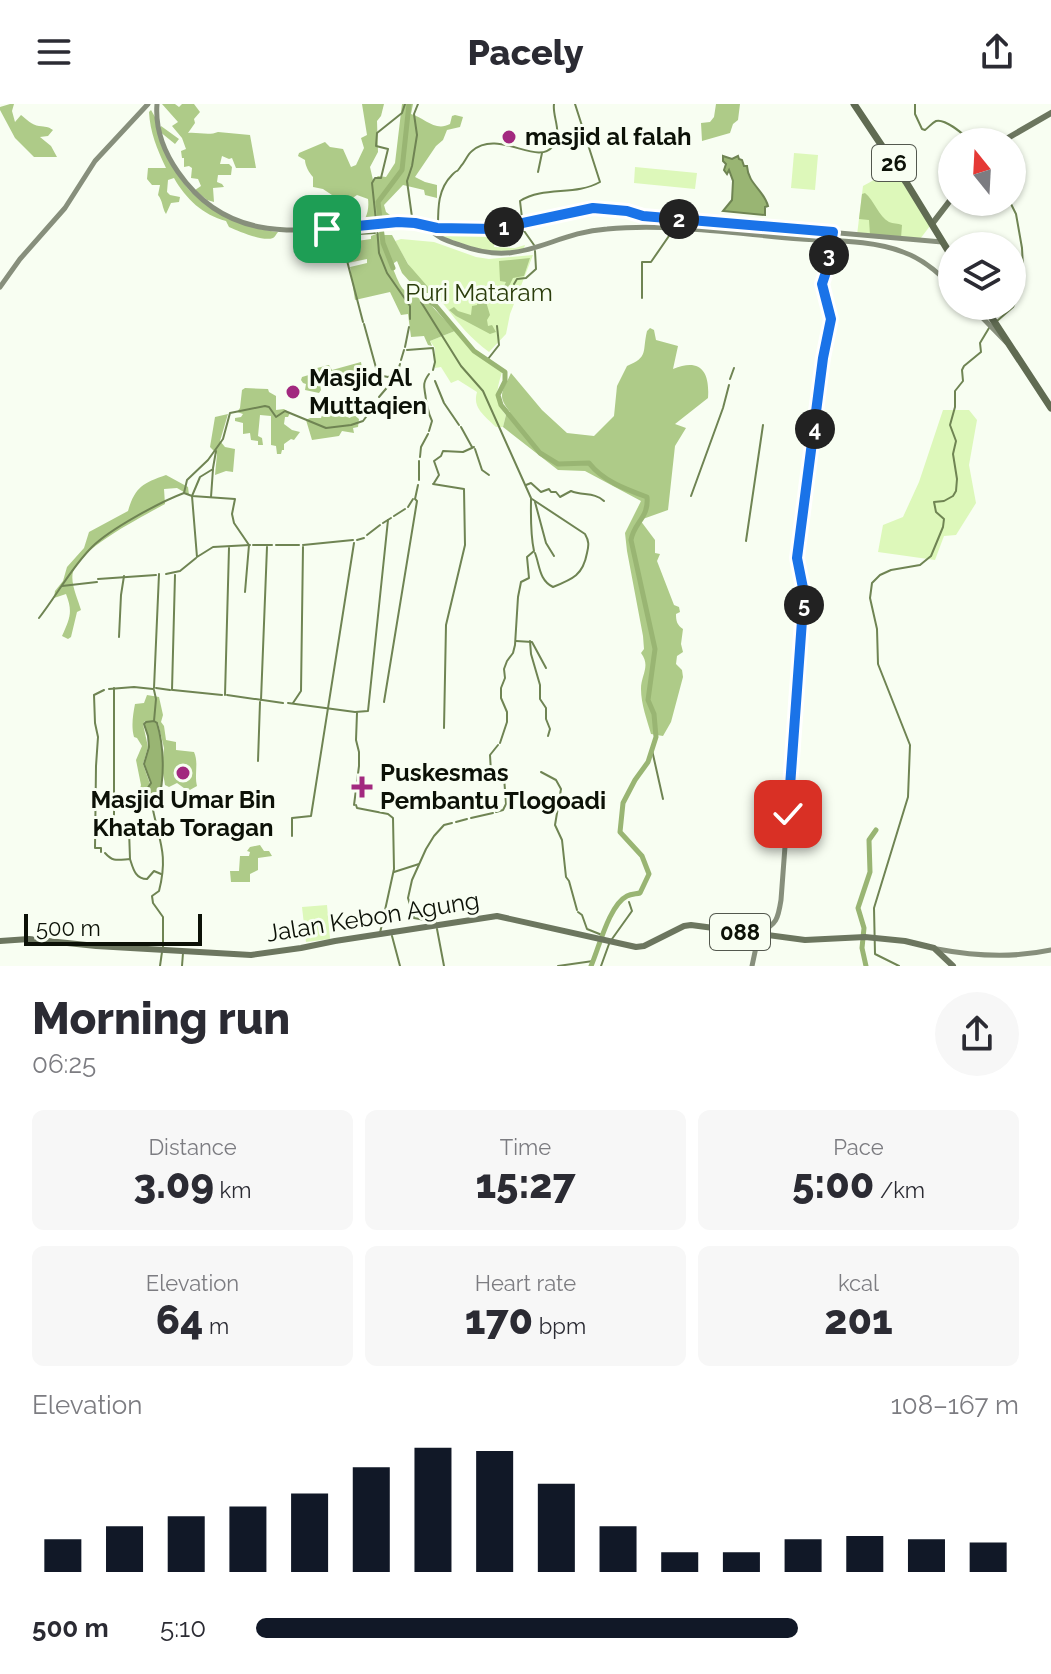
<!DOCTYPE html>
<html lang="en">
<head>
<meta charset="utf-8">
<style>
  body { margin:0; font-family:Raleway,sans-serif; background:#f7f7f7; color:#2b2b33; height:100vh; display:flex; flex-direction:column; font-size:30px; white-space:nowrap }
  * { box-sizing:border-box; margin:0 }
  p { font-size:26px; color:#7c7c81 }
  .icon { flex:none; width:44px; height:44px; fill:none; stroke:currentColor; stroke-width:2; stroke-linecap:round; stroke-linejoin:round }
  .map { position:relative; height:862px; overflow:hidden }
  .panel { display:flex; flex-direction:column; background:#fff; flex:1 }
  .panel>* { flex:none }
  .needle { width:52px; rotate:342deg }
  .fabs { position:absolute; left:938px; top:24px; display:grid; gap:16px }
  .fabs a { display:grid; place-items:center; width:88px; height:88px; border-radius:50%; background:#fff; box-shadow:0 2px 6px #0004; font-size:40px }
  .scale { position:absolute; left:24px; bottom:20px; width:178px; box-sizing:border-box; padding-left:8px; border:4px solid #0c1107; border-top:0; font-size:22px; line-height:28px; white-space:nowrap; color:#0c1107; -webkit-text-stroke:6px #f8fef2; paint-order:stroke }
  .pin { position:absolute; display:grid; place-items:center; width:68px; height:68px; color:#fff; margin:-34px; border-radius:16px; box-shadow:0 4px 12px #0006 }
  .km { position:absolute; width:40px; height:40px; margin:-20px; border-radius:50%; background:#222; color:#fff; font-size:22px; line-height:40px; text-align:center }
  .round { display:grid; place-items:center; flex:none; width:84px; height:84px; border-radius:42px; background:#f7f7f7 }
  .summary { display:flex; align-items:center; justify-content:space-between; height:136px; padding:0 32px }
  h1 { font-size:44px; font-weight:800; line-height:60px }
  .metrics { display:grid; grid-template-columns:repeat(3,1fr); gap:12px; height:136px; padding:8px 32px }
  .metrics div { display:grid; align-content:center; border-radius:12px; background:#f7f7f7; text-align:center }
  .metrics b { font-size:40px; font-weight:800 }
  .metrics small { font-size:22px; font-weight:400 }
  .metrics p { font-size:22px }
  .chart { height:224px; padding:16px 32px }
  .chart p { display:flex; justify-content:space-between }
  .chart svg { width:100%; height:144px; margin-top:8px; stroke:#111827; stroke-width:6 }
  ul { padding:0 32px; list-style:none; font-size:26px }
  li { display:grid; grid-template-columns:128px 96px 1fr; align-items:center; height:60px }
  li i { height:20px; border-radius:10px; background:#111827 }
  header { display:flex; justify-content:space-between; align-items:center; height:104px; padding:0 32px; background:#fff; font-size:36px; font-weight:800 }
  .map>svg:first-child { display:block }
  .green { fill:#ddf8ba }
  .forest { fill:#aecb88 }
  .water { fill:#99b573; stroke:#6f8453; stroke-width:2 }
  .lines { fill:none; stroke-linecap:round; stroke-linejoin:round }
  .stream { stroke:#6f8453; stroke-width:2 }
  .river { stroke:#99b573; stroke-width:5 }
  .secondary { stroke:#878f7c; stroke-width:5 }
  .primary { stroke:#6c765f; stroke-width:6 }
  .trunk { stroke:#606b52; stroke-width:7 }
  .secondary-bridge { stroke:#878f7c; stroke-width:5 }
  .route-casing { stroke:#fff; stroke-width:16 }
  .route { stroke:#1a73e8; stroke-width:10 }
  .poi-dot { fill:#a2297f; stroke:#f8fef2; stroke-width:3 }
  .labels { text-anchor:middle; stroke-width:6; stroke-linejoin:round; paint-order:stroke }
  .shield { fill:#f8fef2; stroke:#53584e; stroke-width:2 }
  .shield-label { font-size:22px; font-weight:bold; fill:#0c1107 }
  .poi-label { font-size:24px; font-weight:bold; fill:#0c1107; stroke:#f8fef2; text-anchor:start }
  .park-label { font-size:24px; fill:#2a3c0b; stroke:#f8fef2 }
  .street-label { font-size:24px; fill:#0c1107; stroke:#f8fef2 }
</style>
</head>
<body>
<header><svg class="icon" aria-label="menu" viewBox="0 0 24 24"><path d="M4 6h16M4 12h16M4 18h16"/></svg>Pacely<svg class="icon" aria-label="share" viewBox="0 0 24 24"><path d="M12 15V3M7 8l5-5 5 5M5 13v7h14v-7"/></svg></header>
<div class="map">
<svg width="1051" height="862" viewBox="0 0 1051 862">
  <rect width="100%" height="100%" fill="#f8fef2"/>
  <g class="green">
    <path d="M794,49L818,51L815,86L791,84Z"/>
    <path d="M635,63L697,69L695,85L634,79Z"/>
    <path d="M894,65L930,122L920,135L857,131L863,82Z"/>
    <path d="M440,126L496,128L494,143L515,144L525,141L523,147L488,148L441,133Z"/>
    <path d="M401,135L434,138L476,153L489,155L533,151L510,210L506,230L489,248C471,235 459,220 445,202C441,196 436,193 431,189C416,175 405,155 395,137Z"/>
    <path d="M455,227L472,246L502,268C497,285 493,297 506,311L503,323H496C485,312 472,304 477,288L458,276L451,279L441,263L435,264V244L430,237Z"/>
    <path d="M943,306H969L977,316L969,361L976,399L956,431L944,432L935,456L878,448L883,421L903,413L919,378Z"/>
    <path d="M327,801L330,835L306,838L302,803Z"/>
  </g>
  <g class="forest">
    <path d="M10,0H14L12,7L15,18L21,11C26,15 32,21 39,22C46,23 47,22 53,26L48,32L40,33L51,42L57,53H34L15,34L0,6V3Z"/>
    <path d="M162,0H175L179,3L182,0H194L200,8L194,15L195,19L188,29C198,28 209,32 218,28L250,31L256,64H236L232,54L229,55L222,52L220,60H229L232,63L231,71H218L217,78L222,80L224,83L213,84L214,98L207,96L195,86L201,82L198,75L191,74L192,64L189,62L184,63V54H182L181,47L186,45L182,34L172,22L178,18Z"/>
    <path d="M362,0H384L381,12L377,17L378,48L370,63L373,76L378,72L386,73L395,59L402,0H413L411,10C425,14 435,28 450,20L452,12L455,11L463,13L460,23L447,26L443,36L436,42L415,73L425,78L437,81V94L425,91L424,86L403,81L384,101L386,108L394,114L373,116L369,120H363L362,118C368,113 369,102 368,95L357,91L342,101L338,95L323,85L313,83V73C309,69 305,61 305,56L298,52L299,49L325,38L330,43L343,45L351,63L356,61L364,44L361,34L367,31Z"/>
    <path d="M716,0H740L738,16L733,20L730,29L702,37L701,19L710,18L714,13Z"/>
    <path d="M151,6L155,13L159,27L161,22L179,35L175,40L159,27C166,42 172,60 180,74C198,103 245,125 278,128C276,130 275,133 273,134C263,138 238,127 229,123L226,117C203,111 186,95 174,74L168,76L167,88L170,91L180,93L179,98L171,99L166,110C162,104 163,97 158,91L160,81H152L147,75L148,64H166C157,45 150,28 149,8Z"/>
    <path d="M865,89C874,96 879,113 889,118C893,120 898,119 902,121L901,134L870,131L869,116L859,115L862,90Z"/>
    <path d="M381,128L382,131H392L408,160L435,191L434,193L428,189H420L402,169L397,157L391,161C395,168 398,179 403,185C410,192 420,193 426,199L430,200L455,227L430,237L432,242L428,241L424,232L411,233L408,210L401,211L390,188L355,196L350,163L367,159V155L348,159L346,150L335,151L333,144L348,141L345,135L348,130L357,137L371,135V132Z"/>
    <path d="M530,154L524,172L513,174L505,190L484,191L490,211L487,216L488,222L492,221L496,228L490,230L456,212L449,206L454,203L458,207L471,211L472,202L477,201L479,190L484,183L493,184L495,187H502L506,178L500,177L499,157Z"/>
    <path d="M650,224L654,226L656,236L678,242L673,265C700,254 710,267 708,294L675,320L686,324L675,342L668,406L640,416L655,436V449L660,450L657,457L674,501L679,503L680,508L676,510C676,517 677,521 683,525L681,540L683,548L677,552L676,560L682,566L683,573L671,618L663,632L651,630C647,616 641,600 641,585C641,571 651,562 641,549L644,545L643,532L627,447L625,429L641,397L585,367L558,366L503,323L506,311L510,308C496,291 503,287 511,269L542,306L567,329L594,332L614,312L617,282L627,262C649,253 642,248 647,227Z"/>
    <path d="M361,258L363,270L351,275L350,284H346V280L341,279L337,282L319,275L321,286L319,289L305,286L306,280L303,279L301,276L302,273L312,270L313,265L329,261L332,266Z"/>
    <path d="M245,284L268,285L269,288L276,292V306L284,305L290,309L288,313H285L284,320L292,326L300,328L294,336L291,335L284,340V346H282L281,350H277L276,342L271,341V312L260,311L258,332L262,334L263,341H258V337L251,336L250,329L243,330V319L235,317V314L241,313L243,310L237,308L240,304L242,286Z"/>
    <path d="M337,300L335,309L350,314L353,310L359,315L358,323L353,324L354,329L342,327L339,332L312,336L306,316L310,314H321L325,303Z"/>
    <path d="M228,310L220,337L225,343L235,345L233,368L226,367L215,371L217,350L210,343L215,313Z"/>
    <path d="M166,371L188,383L189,391L177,384L164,385L165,400C142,413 81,443 73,468C70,479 78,495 81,506L77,508L71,533L68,535L62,532C70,514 73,508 66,490L54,494L55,487L63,477L67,463L84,444L89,428L128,407C135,383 143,379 166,371Z"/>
    <path d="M147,591L159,593L163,611L161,618L164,622L166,636L176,638V646L194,648C199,659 194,670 197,682L188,687L177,679L169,683L165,681L162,663L164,644L158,619L155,617H145L143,620L148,643L143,660L150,680L146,686V697L140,700L137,698L141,681L136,656L142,642L137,634L134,633C131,623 133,610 135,600L144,599Z"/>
    <path d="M260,741L264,747H269L272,752L258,754V766L250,770V778H231L230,767H239L240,752H249L250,748L247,747L250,743Z"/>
  </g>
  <g class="water">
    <path d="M723,52L732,55L738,52L739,55L742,56L744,62H747C748,80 764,86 768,102L765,103V111L723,107L732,96L733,77L729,66L727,70L724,66L726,60L723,57Z"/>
    <path d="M154,617L157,619C164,642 165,675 158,697L147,696V685L151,679L144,660L149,643L148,632L144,620L146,618Z"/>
  </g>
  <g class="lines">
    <g class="stream">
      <path d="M915,0V10L922,25L925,26C929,23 932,19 936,17C946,14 965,32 972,38"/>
      <path d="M538,68L542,49"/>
      <path d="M522,114L520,97C544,82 575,92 600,78L575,0"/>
      <path d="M414,115L412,113L407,77L412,62L417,31L414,10L418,0"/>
      <path d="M417,115L439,122"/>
      <path d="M376,117L372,79L375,74H381L388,45L376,42L377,29L402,9L405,0"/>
      <path d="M438,122C438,103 438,85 452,71C460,63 455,71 461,62C465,58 467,51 472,47C498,24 538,63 553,42C563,27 552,13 554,0"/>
      <path d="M377,123L379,149L387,169L410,202V215"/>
      <path d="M522,124L534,141"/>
      <path d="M339,126L363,218"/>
      <path d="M341,131L375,129"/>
      <path d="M514,180L517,175L526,174L536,165L535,147"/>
      <path d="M642,194V158H651L671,129"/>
      <path d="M425,196L421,198L461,262L483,287L531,394C531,412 530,429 534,447L527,453L529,474L521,478L518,493L515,541L513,549L507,557L504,565L505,574L501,584V594L507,608V618L500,639"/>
      <path d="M997,217L1013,203L1017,194L1018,176L1023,163L1022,144L1016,110L1010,98"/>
      <path d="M364,220L378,271L388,273L396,271"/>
      <path d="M405,243L409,223"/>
      <path d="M407,246L433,244L435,258L433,266"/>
      <path d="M488,255L499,241L497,222"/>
      <path d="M401,256L404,246"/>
      <path d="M397,270L400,260"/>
      <path d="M730,275L734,264"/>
      <path d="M435,277L444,299L459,321"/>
      <path d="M379,293L396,273"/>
      <path d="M461,323L472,343"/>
      <path d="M429,327L432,317C428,309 428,305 426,296C425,284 421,281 429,270"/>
      <path d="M475,345L482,366L489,371"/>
      <path d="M420,353L421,343L428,330"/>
      <path d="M213,364L216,347"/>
      <path d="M419,376V357"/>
      <path d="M434,379L439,371L434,357L441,352L443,347L463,348L474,343"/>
      <path d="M433,380L464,385L465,441L446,521L444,624"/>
      <path d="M526,381L531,379L541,388L549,385L551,388H556L560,393L571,387C582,392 595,388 604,397"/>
      <path d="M184,389L187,376L208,356L223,335L230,309L265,302L269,303L276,313L285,307L326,324L351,321L363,317L375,301"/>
      <path d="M691,392L723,304L729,281"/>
      <path d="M211,393L213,365L200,373L192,392L197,453L213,443L250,441"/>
      <path d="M532,395L585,430C589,437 589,441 587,449C583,471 573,475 553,483C539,476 540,462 535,449"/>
      <path d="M535,398L546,439L554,452"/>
      <path d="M408,403L413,395"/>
      <path d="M394,412L405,405"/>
      <path d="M383,419L391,414"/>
      <path d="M367,431L380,421"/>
      <path d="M357,436L364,434"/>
      <path d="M746,437L763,321"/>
      <path d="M253,441H272"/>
      <path d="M276,441H299"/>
      <path d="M303,441L353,436"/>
      <path d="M166,470L180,467L196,454"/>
      <path d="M98,475L156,471"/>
      <path d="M62,482L97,478"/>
      <path d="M39,514C57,491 71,464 92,443C110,425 160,398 184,389L192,392L235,395L232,410L234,419L249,441L245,488"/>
      <path d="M119,533L121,491L124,472"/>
      <path d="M516,537L532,538L546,564"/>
      <path d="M530,537L531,550L540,581V595L546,604V615L550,625L548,632"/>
      <path d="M114,584V726H129L130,755"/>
      <path d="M154,584L159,470"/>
      <path d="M156,584L170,586"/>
      <path d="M109,585L134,583L153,585"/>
      <path d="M172,586L175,471"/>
      <path d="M173,586L222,591"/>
      <path d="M225,591L229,444"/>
      <path d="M227,591L283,599"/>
      <path d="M261,596L267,443"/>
      <path d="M384,598L417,397L415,395L418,381"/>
      <path d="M288,599L355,608L368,607L388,416"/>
      <path d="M293,599L301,587L303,443"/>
      <path d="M154,617L156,595L154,586"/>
      <path d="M652,646L663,695"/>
      <path d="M258,657L260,598"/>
      <path d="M541,668L556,676L561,685L555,721L562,736L566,773L569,777L577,806"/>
      <path d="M154,700L153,706C160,739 168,752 159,787L152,792L153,799L163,813V844"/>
      <path d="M354,701L359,662V648L356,636L357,609"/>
      <path d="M356,701L357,704L388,710L393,714L394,765L380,829"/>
      <path d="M496,708L503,706L506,700L504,673L491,668L490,651L498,641"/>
      <path d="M471,714L493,709"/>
      <path d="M456,718L467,715"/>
      <path d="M292,732V714L311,712L354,439"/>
      <path d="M101,748V744H95L96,662L98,633L95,619L94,591L104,586"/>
      <path d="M105,749C113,758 117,756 130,755C133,764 135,775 147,775L154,767L161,770"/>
      <path d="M394,768L419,760"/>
      <path d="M578,808L582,811L587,825L602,831"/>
      <path d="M436,818L414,814L408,794L412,776L426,745L434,732L444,721L452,719"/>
      <path d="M437,825L444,862"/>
      <path d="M392,832L400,862"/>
      <path d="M612,835L632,807L629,798"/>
      <path d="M160,862L162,848"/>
      <path d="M182,862L183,849"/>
      <path d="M558,862L593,857"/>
      <path d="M601,862L609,840"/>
      <path d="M899,862L875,850L874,804L908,693L910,641L878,560L877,525L870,494L872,479L880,471L891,466L920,461L931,452L943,423L944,415L936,408L934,398L944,397L953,392L956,387L957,375L953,350L956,337L950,321L955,303V287L963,277L962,266L964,262L981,248L980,239L989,224"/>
    </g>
    <g class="river">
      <path d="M393,164L383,139L378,98L402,66L409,0"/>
      <path d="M425,194L436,202L474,247L505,268V277L498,291L501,301L540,349L558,360L589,359C603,377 625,385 647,393C649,414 634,418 631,436L655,545L648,596L654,610L656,633L648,658L635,676L623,699L620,728L642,752L649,770L640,789C636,790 631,790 627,792C609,801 599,844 591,862"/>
      <path d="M866,862L862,844L864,824L858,804L870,768L869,736L876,726"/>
    </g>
    <g class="secondary">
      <path d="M157,0C155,25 164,48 178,68C234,149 315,123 396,119C411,118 424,123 438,124C456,126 475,126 493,125C526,122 563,104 595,104C612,104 627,109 643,112L942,138"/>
      <path d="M429,124C437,134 448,137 460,141C523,165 549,129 607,125C670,119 738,130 801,135C834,137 872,136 903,148C923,155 938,168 952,183"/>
      <path d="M0,183L20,155L65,104L95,57L148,0"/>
      <path d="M971,202L1006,238"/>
      <path d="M937,845C974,852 1014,854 1051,846"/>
      <path d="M752,862L759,829C777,820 778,815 781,796L804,489L797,454L823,254L831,215L822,182L831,142"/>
    </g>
    <g class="primary">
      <path d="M1001,38L1051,9"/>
      <path d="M932,120L952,94"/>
      <path d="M0,837L29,835L96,842L251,851L301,844L335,837L497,812L636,843L644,842L684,822L691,821L805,836L865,833L905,837L934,844L953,862"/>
    </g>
    <g class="trunk">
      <path d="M854,0L906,78L952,153"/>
      <path d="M984,202L1051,304"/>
    </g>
    <path class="secondary-bridge" d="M831,142L833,131"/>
  </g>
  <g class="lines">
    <defs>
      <path id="route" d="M327,125L398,118L415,119L437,124L495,125L593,104L627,107L643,112L833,128L826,168L822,180L831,215L823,254L797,454L804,489L788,710"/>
    </defs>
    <use href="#route" class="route-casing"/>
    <use href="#route" class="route"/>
  </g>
  <g class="poi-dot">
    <circle cx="509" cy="33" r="8"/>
    <circle cx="293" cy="288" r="8"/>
    <circle cx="183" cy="669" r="8"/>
    <path d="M358 671h8v8h8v8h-8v8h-8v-8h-8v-8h8z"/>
  </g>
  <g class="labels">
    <g class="shield">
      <rect x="872" y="41" width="44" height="36" rx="6"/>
      <rect x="710" y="810" width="60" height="36" rx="6"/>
    </g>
    <g class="shield-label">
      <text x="894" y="67">26</text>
      <text x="740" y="836">088</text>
    </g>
    <g class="poi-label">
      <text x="525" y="41">masjid al falah</text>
      <text x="309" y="282">Masjid Al<tspan x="309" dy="28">Muttaqien</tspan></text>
      <text x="380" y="677">Puskesmas<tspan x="380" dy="28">Pembantu Tlogoadi</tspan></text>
      <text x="183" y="704" text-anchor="middle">Masjid Umar Bin<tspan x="183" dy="28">Khatab Toragan</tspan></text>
    </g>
    <g class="park-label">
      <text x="479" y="197">Puri Mataram</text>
    </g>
    <g class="street-label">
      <text transform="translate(373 813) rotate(-9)" y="8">Jalan Kebon Agung</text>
    </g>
  </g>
</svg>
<div class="fabs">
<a><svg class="needle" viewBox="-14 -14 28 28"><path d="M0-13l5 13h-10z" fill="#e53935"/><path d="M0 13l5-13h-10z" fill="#7c7c81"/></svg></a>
<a><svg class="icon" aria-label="layers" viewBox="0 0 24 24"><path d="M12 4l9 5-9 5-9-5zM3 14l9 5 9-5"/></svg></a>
</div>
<div class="scale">500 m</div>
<div class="pin" style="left:327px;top:125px;background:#1e9e55"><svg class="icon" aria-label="arrive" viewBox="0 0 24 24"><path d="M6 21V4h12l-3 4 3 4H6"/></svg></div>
<div class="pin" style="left:788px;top:710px;background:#d93025"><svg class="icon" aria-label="check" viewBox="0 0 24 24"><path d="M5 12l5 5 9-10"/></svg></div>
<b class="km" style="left:504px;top:123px">1</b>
<b class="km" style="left:679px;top:115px">2</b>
<b class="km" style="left:829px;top:151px">3</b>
<b class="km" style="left:815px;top:325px">4</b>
<b class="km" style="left:804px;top:501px">5</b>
</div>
<section class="panel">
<div class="summary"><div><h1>Morning run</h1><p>06:25</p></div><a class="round"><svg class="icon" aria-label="share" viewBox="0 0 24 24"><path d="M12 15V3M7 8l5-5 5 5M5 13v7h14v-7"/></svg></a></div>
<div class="metrics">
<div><p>Distance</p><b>3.09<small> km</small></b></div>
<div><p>Time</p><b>15:27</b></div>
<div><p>Pace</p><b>5:00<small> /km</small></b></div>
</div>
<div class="metrics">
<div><p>Elevation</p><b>64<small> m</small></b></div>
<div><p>Heart rate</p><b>170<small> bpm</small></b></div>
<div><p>kcal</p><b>201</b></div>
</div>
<div class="chart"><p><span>Elevation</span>108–167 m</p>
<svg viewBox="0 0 160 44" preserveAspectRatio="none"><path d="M5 44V34M15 44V30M25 44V27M35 44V24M45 44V20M55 44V12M65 44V6M75 44V7M85 44V17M95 44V30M105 44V38M115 44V38M125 44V34M135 44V33M145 44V34M155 44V35"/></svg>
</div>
<ul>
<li><b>500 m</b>5:10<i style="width:71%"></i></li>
</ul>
</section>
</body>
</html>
